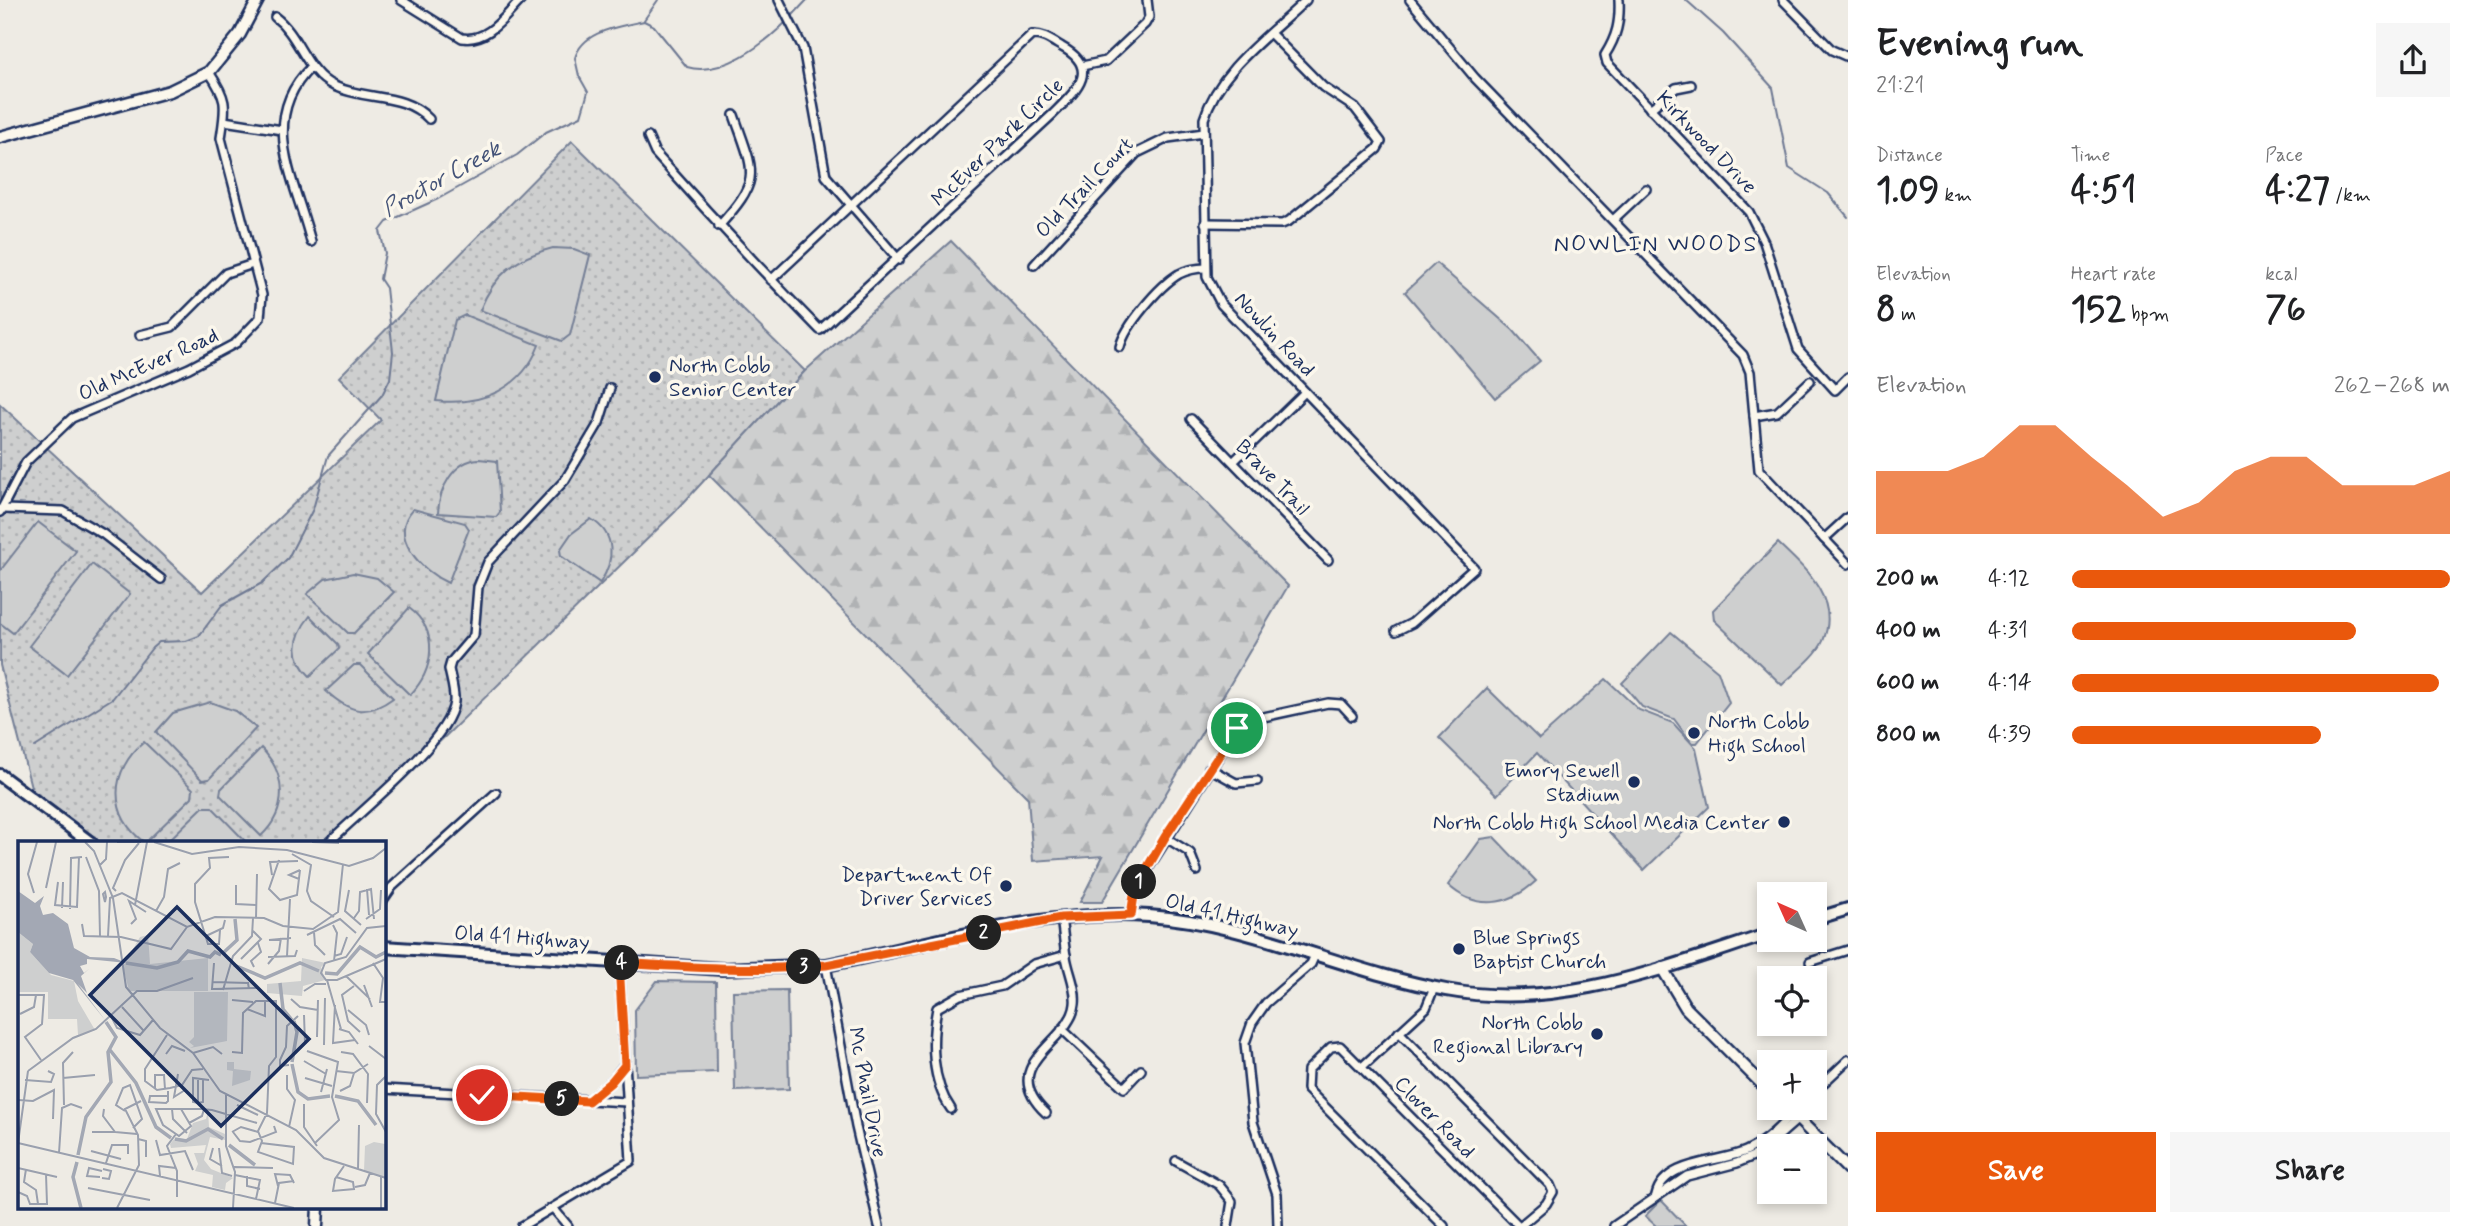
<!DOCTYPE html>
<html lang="en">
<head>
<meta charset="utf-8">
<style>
  body { margin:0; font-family:Mynerve,sans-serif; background:#f6f6f6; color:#202124; height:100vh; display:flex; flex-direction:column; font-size:26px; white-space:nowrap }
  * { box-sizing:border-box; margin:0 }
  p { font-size:23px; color:#757577 }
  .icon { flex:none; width:38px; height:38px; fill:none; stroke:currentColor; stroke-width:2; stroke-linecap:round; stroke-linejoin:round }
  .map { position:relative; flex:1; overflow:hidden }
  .panel { display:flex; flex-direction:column; background:#fff; width:630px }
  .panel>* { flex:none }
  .needle { width:46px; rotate:315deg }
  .buttons { position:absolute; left:1757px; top:882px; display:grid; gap:14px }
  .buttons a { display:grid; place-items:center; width:70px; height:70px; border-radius:0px; background:#fff; box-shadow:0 4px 10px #0003; font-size:35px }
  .pin { position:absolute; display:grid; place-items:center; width:60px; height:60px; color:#fff; margin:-30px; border:4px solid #fff; border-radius:50%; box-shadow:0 2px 7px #0007 }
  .km { position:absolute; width:35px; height:35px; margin:-18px; border-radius:50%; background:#222; color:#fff; font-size:19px; line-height:35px; text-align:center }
  .round { display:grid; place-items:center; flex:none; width:74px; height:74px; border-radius:0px; background:#f6f6f6 }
  .headline { display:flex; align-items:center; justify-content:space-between; height:119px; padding:0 28px }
  h1 { font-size:38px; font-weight:700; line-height:52px }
  .stats { display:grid; grid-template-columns:repeat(3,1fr); gap:10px; height:119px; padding:7px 28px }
  .stats div { display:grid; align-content:center }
  .stats b { font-size:35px; font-weight:700 }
  .stats small { font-size:19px; font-weight:400 }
  .stats p { font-size:19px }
  .chart { height:196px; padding:14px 28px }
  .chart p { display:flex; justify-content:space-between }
  .chart svg { width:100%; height:126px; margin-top:7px; fill:#ea580c; opacity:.7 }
  .cta { display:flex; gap:14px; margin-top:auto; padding:14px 28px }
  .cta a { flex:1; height:80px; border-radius:0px; background:#ea580c; color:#fff; font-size:28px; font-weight:700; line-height:80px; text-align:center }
  .cta a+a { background:#f6f6f6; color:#202124 }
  ul { padding:0 28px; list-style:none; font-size:23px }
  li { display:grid; grid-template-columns:112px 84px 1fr; align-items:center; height:52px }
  li i { height:18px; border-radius:9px; background:#ea580c }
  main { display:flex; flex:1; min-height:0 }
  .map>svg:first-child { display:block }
  .grass { fill:url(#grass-dots); stroke:#747f96; stroke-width:2 }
  .forest { fill:url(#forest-firs); stroke:#747f96; stroke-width:2 }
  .garden { fill:#cecfcf; stroke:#747f96; stroke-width:2 }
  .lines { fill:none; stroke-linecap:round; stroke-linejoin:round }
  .stream { stroke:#6d7892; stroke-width:2 }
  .minor-casing { stroke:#1b2f5e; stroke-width:12 }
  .tertiary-casing { stroke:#1b2f5e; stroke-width:15 }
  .secondary-casing { stroke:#1b2f5e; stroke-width:16 }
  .minor { stroke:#fbf7ec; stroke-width:7 }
  .tertiary { stroke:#fbf7ec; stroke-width:10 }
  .secondary { stroke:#fbf7ec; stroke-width:10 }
  .route-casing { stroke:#fff; stroke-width:14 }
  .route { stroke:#ea580c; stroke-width:9 }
  .poi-dot { fill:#1b2f5e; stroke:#fbf7ec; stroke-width:2.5 }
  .labels { text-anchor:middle; stroke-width:7; stroke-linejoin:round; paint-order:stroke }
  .street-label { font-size:21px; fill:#1b2f5e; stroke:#fbf7ec }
  .poi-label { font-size:21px; fill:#1b2f5e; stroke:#fbf7ec; text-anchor:end }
  .water-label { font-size:23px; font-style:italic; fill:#445378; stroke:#fbf7ec }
  .neighbourhood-label { font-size:23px; letter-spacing:2px; fill:#1b2f5e; stroke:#fbf7ec }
  .inset-river { fill:none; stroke:#a3a8b4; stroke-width:3.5 }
  .inset-road { fill:none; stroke:#9aa0ae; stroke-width:2 }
  .view { fill:#1b2f5e; fill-opacity:0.15; stroke:#1b2f5e; stroke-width:3.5 }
  .inset-edge { fill:none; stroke:#1b2f5e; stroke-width:3.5 }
</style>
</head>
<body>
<main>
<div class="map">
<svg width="1848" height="1226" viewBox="0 0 1848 1226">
  <defs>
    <pattern id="grass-dots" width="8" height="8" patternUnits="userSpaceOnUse" patternTransform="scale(1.75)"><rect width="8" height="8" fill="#cecfcf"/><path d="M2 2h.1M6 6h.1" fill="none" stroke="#b0b2b4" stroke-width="1.8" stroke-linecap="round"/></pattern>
    <pattern id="forest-firs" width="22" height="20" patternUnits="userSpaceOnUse" patternTransform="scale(1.75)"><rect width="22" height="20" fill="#cecfcf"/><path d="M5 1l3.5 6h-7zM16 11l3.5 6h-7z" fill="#b0b2b4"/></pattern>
  </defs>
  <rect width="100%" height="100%" fill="#eeebe4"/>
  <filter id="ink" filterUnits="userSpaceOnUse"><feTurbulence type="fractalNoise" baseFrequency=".0143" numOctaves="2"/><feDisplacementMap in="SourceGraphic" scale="14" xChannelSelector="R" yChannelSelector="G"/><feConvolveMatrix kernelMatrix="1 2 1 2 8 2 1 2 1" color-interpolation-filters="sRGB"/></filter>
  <g filter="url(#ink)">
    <path class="grass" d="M572,141L805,371L675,512L336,843H93L32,791L0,665V404L202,592L381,420L339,377Z"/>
    <g class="forest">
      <path d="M951,241L1288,586L1102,902H1080L1103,856L1033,861L1028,798L709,475L805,371Z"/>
      <path d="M1661,1200L1686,1226H1656L1645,1216Z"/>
    </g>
    <g class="garden">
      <path d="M553,248L574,249L590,255L570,335L562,341L480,310C494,274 517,257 553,248Z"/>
      <path d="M1436,263L1513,330L1540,361L1495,398L1405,292Z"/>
      <path d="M465,315L539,345C522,389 482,406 436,401L455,320Z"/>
      <path d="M479,459L497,461L500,512L496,517L438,513C439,489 453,461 479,459Z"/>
      <path d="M413,509L465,523L469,529L448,583C423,572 387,537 413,509Z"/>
      <path d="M591,519C616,534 615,560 600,583L561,556L560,550L571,534Z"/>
      <path d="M38,522L76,551L13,633L0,623V571Z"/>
      <path d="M1778,543C1804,568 1841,599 1823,641C1817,656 1794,673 1782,685L1714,620L1713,610Z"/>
      <path d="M92,564L130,594L67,675L29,646Z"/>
      <path d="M353,573L377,578L394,592L354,633H348L307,594L325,579Z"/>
      <path d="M409,608C440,631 434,670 410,695L368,654Z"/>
      <path d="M310,616L338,644L339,649L310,676C290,657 294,636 310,616Z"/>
      <path d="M1671,632L1718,671L1729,703L1697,743H1692L1674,719L1642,707L1622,683Z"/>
      <path d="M354,665H360L393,698C366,718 349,712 326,691Z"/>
      <path d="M1606,679L1639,710L1673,723L1696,748L1709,807L1644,870L1537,753L1497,795L1439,738L1487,688L1539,739Z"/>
      <path d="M210,702L235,711L256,728L209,779L202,780L156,732L173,713Z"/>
      <path d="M144,742L193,789L192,797L145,843C107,815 110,770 144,742Z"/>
      <path d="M261,748C287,774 288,811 261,836L220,795L221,789Z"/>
      <path d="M203,807H212L247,843H166Z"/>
      <path d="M1494,837L1536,881C1509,906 1476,911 1448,885L1481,839Z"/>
      <path d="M657,981L716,982L717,1072L636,1075L635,1010Z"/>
      <path d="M787,990L789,1089L735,1091L733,991Z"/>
    </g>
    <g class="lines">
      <g class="stream">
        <path d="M1686,0L1723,33L1773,88L1789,168L1828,193L1848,217"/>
        <path d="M793,15L807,0"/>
        <path d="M644,20L658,0"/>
        <path d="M35,747L113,698L152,648L159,642L186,641L199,636L222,605L262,583L288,558L313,509L328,456L382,395L390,379L393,352L386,288L380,279L385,253L380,231L387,222L438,199L517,155L546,132L581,116L588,92L579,76L575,58C583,30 619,27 644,21L654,26L687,67C721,77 763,45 786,22"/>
      </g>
      <defs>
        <g id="minor">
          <path d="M401,0L462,38C488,42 504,17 521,0"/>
          <path d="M779,0L803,48L826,176L899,260"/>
          <path d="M1306,0C1270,35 1219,69 1204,119L1207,277L1221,304L1474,568L1412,623L1396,631"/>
          <path d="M1410,0L1475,78L1743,355L1750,372L1759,470L1848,564"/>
          <path d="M1619,0C1620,22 1617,36 1605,55L1607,63L1749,212L1764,242L1798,349L1835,390L1848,377"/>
          <path d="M1783,0L1832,50L1848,57"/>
          <path d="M275,17C300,36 305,72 334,86C366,101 404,92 429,119"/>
          <path d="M1082,66L1106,61L1145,24L1149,17L1147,0"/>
          <path d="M1650,109L1676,88L1691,85"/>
          <path d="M224,121L282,130"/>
          <path d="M648,137L655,153C709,214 763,272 820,330L1053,114C1075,92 1102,69 1062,47C1052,41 1043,34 1032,35L771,280"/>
          <path d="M1613,220L1646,189"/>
          <path d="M1205,223L1282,224L1289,221L1377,149L1381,142L1355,108L1323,87L1271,34"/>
          <path d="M719,226C763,178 754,173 734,115"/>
          <path d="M311,242C296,181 257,120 311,67"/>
          <path d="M1034,265L1137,153L1168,138L1204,133"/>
          <path d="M140,335L172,327L226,273L253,264"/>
          <path d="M1120,347C1125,326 1159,286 1179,274C1187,270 1198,268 1206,268"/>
          <path d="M1754,416L1777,412L1810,381"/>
          <path d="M1191,419L1328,560"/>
          <path d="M1234,461L1305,392"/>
          <path d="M3,509L63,511L103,534L161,579"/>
          <path d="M0,512L26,462L72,418L189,368L236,343L260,318L262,295L221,138C226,105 228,100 209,72"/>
          <path d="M1824,539L1848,517"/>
          <path d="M1209,768L1236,783L1257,781"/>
          <path d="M1165,837L1190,853L1197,871"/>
          <path d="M328,843C358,813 449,742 454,702C455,692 451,680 449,669L451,662L474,635L478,587L488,562L565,480L599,423L610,388"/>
          <path d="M383,900L392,887L496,793"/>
          <path d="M1131,915L1135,889L1237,728L1254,719L1328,703L1341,704L1352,716"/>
          <path d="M1810,962L1848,950"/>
          <path d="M826,965L856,1127L879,1226"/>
          <path d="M1062,1029L1124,1088L1141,1070"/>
          <path d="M1399,1032L1550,1185L1553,1192L1546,1204L1520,1226"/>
          <path d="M1363,1066L1426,1008L1434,988"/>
          <path d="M383,1089L627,1102"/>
          <path d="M1815,1091L1848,1060"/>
          <path d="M589,1100L611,1082L625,1064"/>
          <path d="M951,1109C931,1081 931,1040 937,1008L960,995L1002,986L1034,964L1066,955"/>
          <path d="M1046,1113C994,1064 1071,1043 1075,1004C1077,988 1068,971 1066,956C1064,943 1063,931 1061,918"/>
          <path d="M1176,1161L1219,1185L1232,1201L1228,1226"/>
          <path d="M1656,1195C1664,1160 1720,1163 1746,1151C1765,1142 1784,1125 1795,1108"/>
          <path d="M553,1208L568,1226"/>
          <path d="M522,1226L631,1161L619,963"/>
          <path d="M1278,1226L1277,1194L1253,1122L1245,1043L1252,1023L1266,1003L1311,964L1315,955"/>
          <path d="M1444,1226L1307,1089L1308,1070L1331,1047L1340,1046L1519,1226"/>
          <path d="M1614,1226L1687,1176L1737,1163L1758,1154L1798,1119"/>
        </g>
        <g id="tertiary">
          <path d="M0,137L170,91L209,72L240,34L258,0"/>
          <path d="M1662,968L1686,1008L1769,1091"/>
          <path d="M1787,1108L1848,1169"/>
          <path d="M317,1226L318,1207"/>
        </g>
        <g id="secondary">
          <path d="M0,775L91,843"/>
          <path d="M1815,919L1848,909"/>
          <path d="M383,947L722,969L826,965C931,945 1041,908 1149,916C1250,923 1346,972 1446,990C1559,1011 1663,968 1769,934"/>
        </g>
      </defs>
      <use href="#minor" class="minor-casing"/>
      <use href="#tertiary" class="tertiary-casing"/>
      <use href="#secondary" class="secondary-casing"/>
      <use href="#minor" class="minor"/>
      <use href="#tertiary" class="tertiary"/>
      <use href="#secondary" class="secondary"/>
    </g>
  </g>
  <g class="lines" filter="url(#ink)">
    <defs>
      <path id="route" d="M482,1095L588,1101L611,1082L625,1065L619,963C688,967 756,972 826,965L1061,918L1131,915L1135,889L1165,837L1237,728"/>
    </defs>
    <use href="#route" class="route-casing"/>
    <use href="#route" class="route"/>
  </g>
  <g class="poi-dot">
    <circle cx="655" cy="377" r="7"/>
    <circle cx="1694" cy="733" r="7"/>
    <circle cx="1634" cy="782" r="7"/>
    <circle cx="1784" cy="822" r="7"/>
    <circle cx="1006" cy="886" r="7"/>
    <circle cx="1459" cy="949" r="7"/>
    <circle cx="1597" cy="1034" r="7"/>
  </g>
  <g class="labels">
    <g class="street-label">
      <text transform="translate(997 142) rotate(-44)" y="7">McEver Park Circle</text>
      <text transform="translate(1707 142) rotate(46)" y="7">Kirkwood Drive</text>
      <text transform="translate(1084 187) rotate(-46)" y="7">Old Trail Court</text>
      <text transform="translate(1275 334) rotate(47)" y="7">Nowlin Road</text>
      <text transform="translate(148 364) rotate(-24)" y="7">Old McEver Road</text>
      <text transform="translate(1273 477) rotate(46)" y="7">Brave Trail</text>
      <text transform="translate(1232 915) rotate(13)" y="7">Old 41 Highway</text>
      <text transform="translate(522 937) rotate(4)" y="7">Old 41 Highway</text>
      <text transform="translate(868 1092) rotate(79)" y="7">Mc Phail Drive</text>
      <text transform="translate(1435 1117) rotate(46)" y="7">Clover Road</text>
    </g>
    <g class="poi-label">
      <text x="669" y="372" text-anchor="start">North Cobb<tspan x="669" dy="24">Senior Center</tspan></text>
      <text x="1708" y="728" text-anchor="start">North Cobb<tspan x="1708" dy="24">High School</tspan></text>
      <text x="1620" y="777">Emory Sewell<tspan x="1620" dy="24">Stadium</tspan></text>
      <text x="1770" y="829">North Cobb High School Media Center</text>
      <text x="992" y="881">Department Of<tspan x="992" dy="24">Driver Services</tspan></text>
      <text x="1473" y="944" text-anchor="start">Blue Springs<tspan x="1473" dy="24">Baptist Church</tspan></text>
      <text x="1583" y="1029">North Cobb<tspan x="1583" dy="24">Regional Library</tspan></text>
    </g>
    <g class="water-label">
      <text transform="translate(441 178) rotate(-29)" y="8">Proctor Creek</text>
    </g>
    <g class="neighbourhood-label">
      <text x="1656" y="251">NOWLIN WOODS</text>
    </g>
  </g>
  <g transform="translate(18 841)">
    <rect width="368" height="368" fill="#eeebe4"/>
    <path d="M0,91L15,103L12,111L33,134L56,140L60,160L77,189L60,194L59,178H30V151H0ZM130,94L132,123L190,117V150H111L105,125L122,96ZM356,301L367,303V337L346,330L347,305Z" fill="#cecfcf"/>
    <path d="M284,117L308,122L303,126L307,139L285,145L284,155L249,152V143L283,140ZM176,151H210L209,200L172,207L176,205L171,201L176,196ZM190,270L191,286L207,293V299L192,296L186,319L193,328L215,337L208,342L207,349L194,346L195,334L177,330L180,323L176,312H186L188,304L153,307L152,303L157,297L169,298L175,282L188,278Z" fill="#cecfcf"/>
    <path d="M209,221H216V228L233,230L232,239L214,245L215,230L209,229Z" fill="#cecfcf"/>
    <path d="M0,50L17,62L26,55L22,65L25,74L35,72L50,83L56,107L72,116L96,117L109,122L69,118V123L62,125L66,132L71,128L63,135L69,152L60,143L87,179L55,139L31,132L12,111L15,103L0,91Z" fill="#a3a8b4"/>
    <path class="inset-river" d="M204,113L219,99L217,78M108,122L139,127L160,121L170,110L192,116L197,111L203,114M216,124L247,137L282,122L301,130M307,132L319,133L342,106L358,116L368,111M262,142L265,168L274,179M92,209L118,242L138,286L153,297M274,221L279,191L276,180M274,223L280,251L290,258L312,255M317,255L340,260L358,284M157,298L168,300L190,288L205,298M211,304L237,324M60,314L68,276L93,241L90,211L98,196L88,181M59,321L55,336L63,367"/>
    <path class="inset-road" d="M67,1L76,10L95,57L108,146L142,187L175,212L202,250L278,289L306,317L368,337M99,1H123M136,1L174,13L221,6L269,9L331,25L355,17L368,7M294,1L321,2M274,13L293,24L289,50L293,60L316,76M68,16L81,50L82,95M261,19L251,48L262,59L279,54L282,29M82,24L88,18L89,1M254,34L252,21L280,20M281,38L271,34L282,29M40,41L37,64L59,66L61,16M218,44V63L238,64M28,47L38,1M349,48L351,74M331,49L327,70L343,84M98,50L95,47L107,19L121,2M87,51L88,56L87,61L85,53ZM16,52L10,33L19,1M117,64L129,1M44,67L45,41M52,68L53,17L64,16M138,70L146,56L150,28L162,22M238,77L239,33M336,77L341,70L342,51L353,48L356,78M348,78L362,68L363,49M64,83L66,95L103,96L153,108L169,86M113,83L118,78L111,60L128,71M315,84L319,92L316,120M368,85L349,87L328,116L307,122L303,132L308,139H319L368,118M202,89L201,103H190L177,61V43L192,27L191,17L211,16M296,91L297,104L307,114M289,94L322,78L338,92M90,95L92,57L104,52L169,86L197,76L246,77L265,85L295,88L320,71L325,23M188,95L205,87L207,79M251,99L273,97M269,115L272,58M316,115L323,113L329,96M250,116L277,115L279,109M223,118L243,98L235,90M196,122L194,148L241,147M355,122L365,137L362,161H368M250,123L261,110L263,97M236,126L233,120L243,111L240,102M328,135L352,158M309,139L323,188M194,141L230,142L231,148M346,144L354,166M336,145L324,154L330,180L342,191M205,149L215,115L234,95L235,77M286,150L297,143H308M0,154H26L24,183L7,196L23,219M273,158L282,166L300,169M214,159L235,161M317,164L315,202L337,199M104,166L125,189M229,168L247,175V159M330,169L348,184L351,194M2,173L16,166L18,154M286,174L287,202M94,177L99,187L122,194L135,179M321,188L331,191L340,203M149,194L127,228V240L139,249L152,247L164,244L174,229L185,228M299,196L300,159M306,204L307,157M351,205L368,218M289,210L320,221L314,256L321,279L297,302M214,211L224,212L225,172L238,160H258V216L251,225L249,272L240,290L244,300L240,311L275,323L276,306L243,302M323,211L335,213L350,233L349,262M175,212L195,206L204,213M148,213L154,205L167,210M286,220L308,233M271,224L262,225V219L268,206L269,185L280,175M10,230L55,197L78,188L119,150H139L175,137M318,230L336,232L350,223M160,233L156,256L167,249M269,234V248L277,259L271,286M368,235L359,244L358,273L368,291M45,237L77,234M287,237L314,245M7,239L33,241L36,233L30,230M137,247V234H146L147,248M322,250L332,245L336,232M303,251L309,228M208,253V305L217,331L215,367M150,255H132L131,261L148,262L150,260V250M0,259L15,260L36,249L35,278M180,262L175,261V237L191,239M180,262L185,261V239M180,262V239M286,263V286L299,305M46,264L45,222L55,211M219,264L240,274M86,268L85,275L97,291M154,268L155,278L169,292M163,268L173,285L161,295L145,284L138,268H183L194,269L239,282M107,270L98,264L105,247L112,244L124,278L115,287M171,282L184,275L186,268M74,291H97M97,291L119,293M214,291L223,286L240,291M215,291L222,300L232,301L258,291L256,285M158,293L149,305L159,330V356M120,298L128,300V316M138,299L142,314L167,310L175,329M0,302L10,230M0,302L276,367M195,307L192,318L204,325M201,307L204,332L214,335M73,310L103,318M41,312L44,267L53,263L64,267M88,322L94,304H110V313M216,326L255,327M0,327L39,336M8,328L6,341L18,349L20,363M340,328L341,284M217,334L242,339L238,358M142,335L141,325L158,327M229,335V345L242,348M82,336L69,335L71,327L84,330M318,336L335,341L336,348L315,350L317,338L326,325M84,337L91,338L93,330L85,328M260,345L257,333L272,334L276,342M337,346L347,344L352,332M70,347L132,359M0,351L9,355L12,363H29L28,333M257,362L261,342L276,340M99,367L121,324L120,294L107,268L123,260M363,367V336"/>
    <path class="view" d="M159,66L291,198L203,285L72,154Z"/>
    <rect width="368" height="368" class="inset-edge"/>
  </g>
</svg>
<div class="buttons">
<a><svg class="needle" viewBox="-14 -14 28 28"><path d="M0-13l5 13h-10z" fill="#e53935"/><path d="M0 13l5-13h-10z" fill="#757577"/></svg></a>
<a><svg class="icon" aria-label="locate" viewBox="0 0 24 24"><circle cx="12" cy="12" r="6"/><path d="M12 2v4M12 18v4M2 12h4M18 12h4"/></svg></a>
<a>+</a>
<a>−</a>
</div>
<div class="pin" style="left:1237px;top:728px;background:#1e9e55"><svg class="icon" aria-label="arrive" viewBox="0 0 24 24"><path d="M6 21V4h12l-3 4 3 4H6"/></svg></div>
<div class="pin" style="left:482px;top:1095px;background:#d93025"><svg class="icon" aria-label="check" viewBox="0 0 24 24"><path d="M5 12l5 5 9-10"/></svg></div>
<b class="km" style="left:1139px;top:882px">1</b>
<b class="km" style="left:984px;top:933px">2</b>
<b class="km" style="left:804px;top:967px">3</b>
<b class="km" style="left:622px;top:963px">4</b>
<b class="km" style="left:562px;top:1099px">5</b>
</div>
<section class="panel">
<div class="headline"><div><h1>Evening run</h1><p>21:21</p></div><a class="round"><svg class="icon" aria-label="share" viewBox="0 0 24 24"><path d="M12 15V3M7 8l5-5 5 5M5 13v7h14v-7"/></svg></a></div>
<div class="stats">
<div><p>Distance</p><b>1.09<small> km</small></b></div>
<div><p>Time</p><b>4:51</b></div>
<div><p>Pace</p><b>4:27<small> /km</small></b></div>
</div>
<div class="stats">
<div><p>Elevation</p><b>8<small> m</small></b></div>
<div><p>Heart rate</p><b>152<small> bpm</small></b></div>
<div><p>kcal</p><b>76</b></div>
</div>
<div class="chart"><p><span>Elevation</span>262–268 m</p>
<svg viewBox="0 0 160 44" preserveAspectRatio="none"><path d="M0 44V22L10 22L20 22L30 17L40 6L50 6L60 17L70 27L80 38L90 33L100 22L110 17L120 17L130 27L140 27L150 27L160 22V44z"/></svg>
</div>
<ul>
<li><b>200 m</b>4:12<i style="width:100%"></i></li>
<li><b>400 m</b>4:31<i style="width:75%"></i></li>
<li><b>600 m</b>4:14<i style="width:97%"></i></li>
<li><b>800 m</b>4:39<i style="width:66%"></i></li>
</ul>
<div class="cta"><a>Save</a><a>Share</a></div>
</section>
</main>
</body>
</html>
